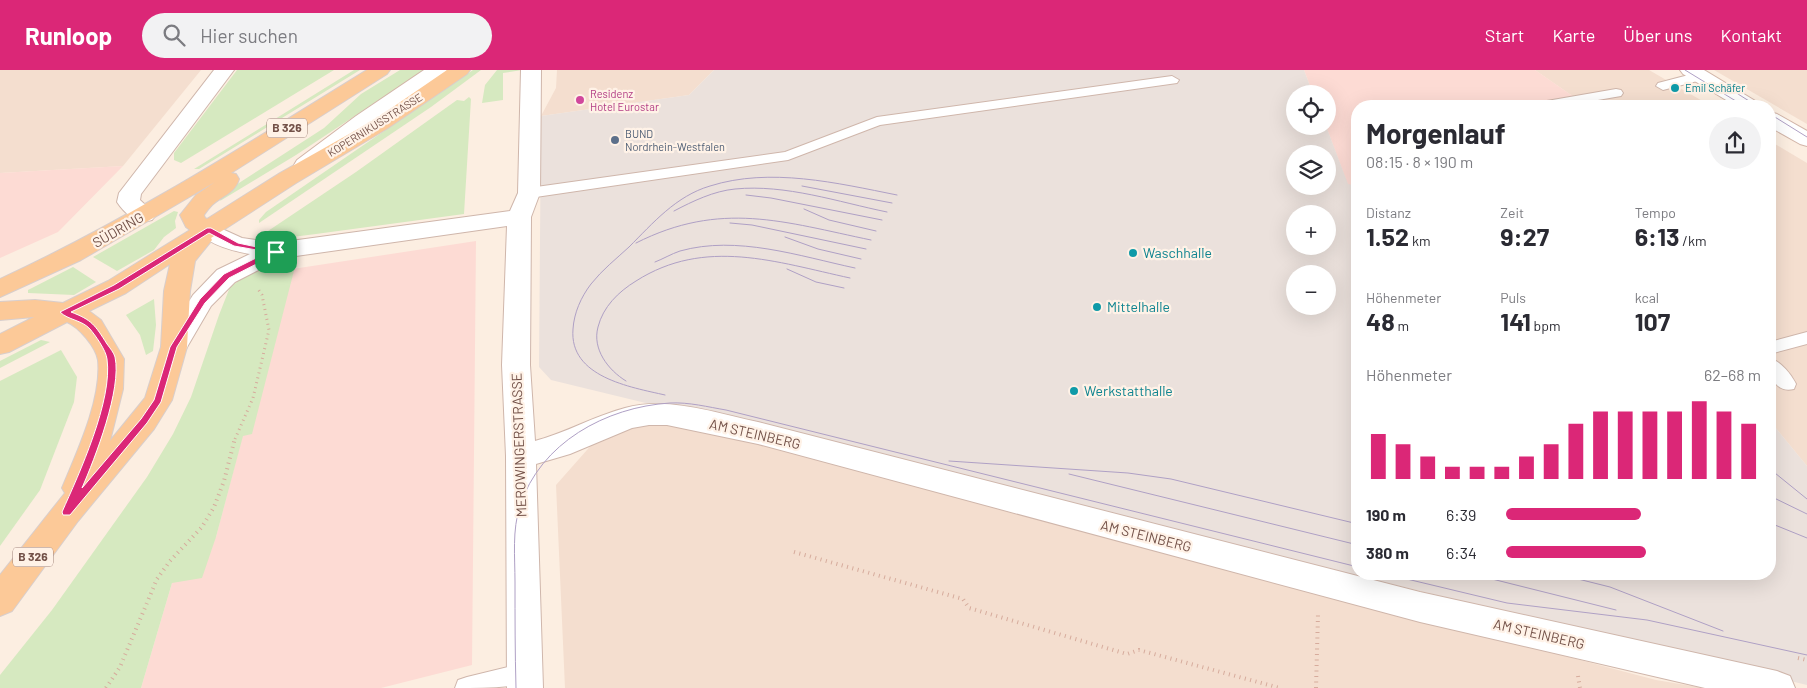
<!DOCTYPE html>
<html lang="de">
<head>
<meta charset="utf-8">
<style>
  body { margin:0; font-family:Barlow,sans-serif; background:#f2f2f3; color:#2b2b33; height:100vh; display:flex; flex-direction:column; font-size:19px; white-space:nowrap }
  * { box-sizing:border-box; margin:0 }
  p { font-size:16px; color:#7c7c81 }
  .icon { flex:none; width:28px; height:28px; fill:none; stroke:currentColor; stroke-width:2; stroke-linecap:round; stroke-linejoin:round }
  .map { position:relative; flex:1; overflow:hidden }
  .panel { position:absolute; left:1351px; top:30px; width:425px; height:480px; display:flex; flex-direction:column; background:#fff; border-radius:20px; box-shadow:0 5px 20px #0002 }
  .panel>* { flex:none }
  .tools { position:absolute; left:1286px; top:15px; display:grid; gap:10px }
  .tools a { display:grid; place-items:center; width:50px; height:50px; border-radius:50%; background:#fff; box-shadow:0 5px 20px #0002; font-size:25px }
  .pin { position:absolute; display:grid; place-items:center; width:42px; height:42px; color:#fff; margin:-21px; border-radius:10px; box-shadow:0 2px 8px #0006 }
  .round { display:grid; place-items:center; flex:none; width:52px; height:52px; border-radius:26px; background:#f2f2f3 }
  .summary { display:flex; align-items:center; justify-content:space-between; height:85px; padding:0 15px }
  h1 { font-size:28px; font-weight:700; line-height:38px }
  .stats { display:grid; grid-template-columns:repeat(3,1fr); gap:8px; height:85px; padding:5px 15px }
  .stats div { display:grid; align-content:center }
  .stats b { font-size:25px; font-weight:700 }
  .stats small { font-size:14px; font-weight:400 }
  .stats p { font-size:14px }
  .chart { height:140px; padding:10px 15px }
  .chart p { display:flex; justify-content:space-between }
  .chart svg { width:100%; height:90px; margin-top:5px; stroke:#db2777; stroke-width:6 }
  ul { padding:0 15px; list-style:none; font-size:16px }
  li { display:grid; grid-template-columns:80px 60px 1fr; align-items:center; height:38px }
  li i { height:12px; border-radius:6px; background:#db2777 }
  header { display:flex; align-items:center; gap:30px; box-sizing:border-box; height:70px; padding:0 25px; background:#db2777; color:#fff }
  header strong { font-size:24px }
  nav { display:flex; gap:28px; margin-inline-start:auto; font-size:18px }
  .search { width:350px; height:45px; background:#f2f2f3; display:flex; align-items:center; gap:12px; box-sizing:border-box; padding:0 18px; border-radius:28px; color:#7c7c81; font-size:19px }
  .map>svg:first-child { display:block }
  .residential { fill:#f4decf }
  .commercial { fill:#fddbd4 }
  .industrial { fill:#ebe1dc; fill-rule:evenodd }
  .green { fill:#d6e9c0 }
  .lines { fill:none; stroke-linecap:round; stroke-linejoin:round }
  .lane-casing { stroke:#cfb6ab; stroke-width:2 }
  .street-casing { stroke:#cfb6ab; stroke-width:2 }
  .secondary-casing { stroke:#d2b5a8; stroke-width:2 }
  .primary-casing { stroke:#d8cecc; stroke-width:2 }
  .path-far1 { stroke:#d6ab9c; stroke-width:3; stroke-dasharray:1 4; stroke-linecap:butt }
  .path { stroke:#d6ab9c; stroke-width:4; stroke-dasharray:1 4.5; stroke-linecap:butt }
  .lane { fill:#fff; fill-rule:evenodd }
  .street { fill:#fff; fill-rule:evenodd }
  .secondary { fill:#fff; fill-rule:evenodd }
  .primary { fill:#fcc998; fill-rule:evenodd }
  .tram { stroke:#afa0c5; stroke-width:1 }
  .route { fill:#db2777; stroke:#fff; fill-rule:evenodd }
  .culture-dot { fill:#0f9aa8; stroke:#fff2e7; stroke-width:2 }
  .hotel-dot { fill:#d1479c; stroke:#fff2e7; stroke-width:2 }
  .service-dot { fill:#5c6f8a; stroke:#fff2e7; stroke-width:2 }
  .labels { text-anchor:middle; stroke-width:4.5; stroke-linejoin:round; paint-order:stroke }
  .far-culture-label { font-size:11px; fill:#0d838f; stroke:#fff2e7; text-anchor:start }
  .far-hotel-label { font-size:11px; fill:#b23c85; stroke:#fff2e7; text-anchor:start }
  .far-street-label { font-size:11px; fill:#735148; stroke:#fff2e7 }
  .far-service-label { font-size:11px; fill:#4e5e75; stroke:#fff2e7; text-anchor:start }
  .shield { fill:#fff2e7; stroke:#9d8178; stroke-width:1 }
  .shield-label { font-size:12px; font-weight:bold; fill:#735148 }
  .street-label { font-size:14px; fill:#735148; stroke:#fff2e7 }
  .culture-label { font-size:14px; fill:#0d838f; stroke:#fff2e7; text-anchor:start }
</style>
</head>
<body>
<header>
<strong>Runloop</strong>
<div class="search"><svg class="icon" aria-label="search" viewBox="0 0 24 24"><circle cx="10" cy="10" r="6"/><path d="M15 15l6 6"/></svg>Hier suchen</div>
<nav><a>Start</a><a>Karte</a><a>Über uns</a><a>Kontakt</a></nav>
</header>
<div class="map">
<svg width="1807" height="618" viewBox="0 0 1807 618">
  <rect width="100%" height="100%" fill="#fceee1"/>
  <g class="residential">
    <path d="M0,0H201L123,96L0,103Z"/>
    <path d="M557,0H714L689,25L541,46L556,18Z"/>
    <path d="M1535,0H1649L1711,36H1587Z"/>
    <path d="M1714,0H1807V54Z"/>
    <path d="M1770,71L1807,93V396L1770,351Z"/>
    <path d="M664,348L1656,610L1704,618H565L556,415L602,363Z"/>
  </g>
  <g class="commercial">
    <path d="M1304,0H1535L1587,36H1358L1357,116L1348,115L1326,56H1328V24H1313Z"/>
    <path d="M123,96L58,162L0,188V103Z"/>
    <path d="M476,171L472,595L381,618H141L172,513L216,467L286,200Z"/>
  </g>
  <path class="industrial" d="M714,0H1304L1313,24H1295V56H1326L1348,114L1357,116L1358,504H1770V351L1807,396V615L551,310L539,297L541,46L689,25ZM1295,84H1328V116H1295ZM1295,144H1328V176H1295ZM1295,204H1328V236H1295Z"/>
  <g class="green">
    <path d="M237,0H334L181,93L174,90V83Z"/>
    <path d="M354,0H360L199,99H194Z"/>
    <path d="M400,0H424L296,85L220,131L225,122L324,58L361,24Z"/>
    <path d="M473,0H481L431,37L259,153V150L266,142Z"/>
    <path d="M497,0H522L503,3V30L482,33L485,15Z"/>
    <path d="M469,27L471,29L464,144L316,164L292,167L265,163L356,102L457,30L464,31Z"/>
    <path d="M174,141L178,142L175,151L176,158L164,167L154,180L117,201L93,187Z"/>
    <path d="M297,189L252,364L243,366L216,467L202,508L172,513L141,618H0V605L52,540L147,407L173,364L191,327L219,245L230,217L250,203L266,196Z"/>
    <path d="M73,197L96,212L74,225L28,223V220Z"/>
    <path d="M154,229L156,255L153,281L146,285L140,265L126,245Z"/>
    <path d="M41,270L50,272L0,298V291Z"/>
    <path d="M61,280L77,307L74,332L40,420L0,476V311Z"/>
  </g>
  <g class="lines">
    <defs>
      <g id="lane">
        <path d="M1700,2L1707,6L1705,9L1663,20L1656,16L1658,13Z"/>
        <path d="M1172,6L1179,10L1177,13L880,55L788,90L529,128L524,126L521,123L524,120L529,118L785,82L877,47Z"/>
        <path d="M1616,19L1621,20L1623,23L1621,26L1563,36H1534L1541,32Z"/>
        <path d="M1807,262V274L1770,284V272Z"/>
        <path d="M1770,288C1781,292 1791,304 1796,314L1794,319C1782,322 1777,316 1770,307Z"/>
        <path d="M525,593L534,596L537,604L534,612C509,618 481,618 455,618L458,610L467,607Z"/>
      </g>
      <g id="street">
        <path d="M214,0H234L141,124L140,130L156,145L152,150C137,154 125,144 117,132L119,123Z"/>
        <path d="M521,0H541L540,123L531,147L530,295L535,371C566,363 594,346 625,338C668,326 715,343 758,352L1420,522L1777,601L1790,606L1795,618H1705L1420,552L758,374L667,355H649L632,358L570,384L536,394L543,618H507L506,386L502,295L507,156L282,188L235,212L211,236L183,284L174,286L165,284L161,277L193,225L217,200L250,184C233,181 208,175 197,160L201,155L209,153L242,168L276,173L510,141L518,123Z"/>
      </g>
      <g id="secondary">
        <path d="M424,0H447L444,4L370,54L313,100L305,102L297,100L294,95L297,90L356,46Z"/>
        <path d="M1680,0H1704L1757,32L1760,36H1736L1683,4Z"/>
        <path d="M1770,42L1777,44L1807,61V76L1800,74L1770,57Z"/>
      </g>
      <path id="primary" d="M367,0H390L387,4L231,103L236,104L239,109C235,123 222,126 212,135C209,138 206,142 204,145L205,148L207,149L280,103L374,50L447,0H470L467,4L388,58L296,113L211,168L212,170L195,191L190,221L187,277L172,330L154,359L78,451L12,541L0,546V505L65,423L62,418C77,382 102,329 98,290C96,277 79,257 67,252L9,282L0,284V264L34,247L0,250V232L35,230L63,233L108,211L190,160L186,157L180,145L196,125L215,112L81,190L0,227V209C128,150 247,74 367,0ZM170,194L164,221L161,277L145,328L110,371L123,319L124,289L101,250L89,241L126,223Z"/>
    </defs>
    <use href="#lane" class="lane-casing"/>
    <use href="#street" class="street-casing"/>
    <use href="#secondary" class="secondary-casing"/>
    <use href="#primary" class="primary-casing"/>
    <path class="path-far1" d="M235,369L253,328L269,260L262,225L258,219"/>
    <g class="path">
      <path d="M794,482L963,529L969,538L1127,584L1139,580L1280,618"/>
      <path d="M1798,588L1807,590"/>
      <path d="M1578,606L1580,618"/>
      <path d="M106,618L120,597L157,509L170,491L202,457L214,437L224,411L235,368"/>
      <path d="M1316,618L1318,544"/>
    </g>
    <use href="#lane" class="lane"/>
    <use href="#street" class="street"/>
    <use href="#secondary" class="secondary"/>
    <use href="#primary" class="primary"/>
    <g class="tram">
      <path d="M1685,0L1744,36"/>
      <path d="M1738,24L1757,36"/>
      <path d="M1770,44L1807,67"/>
      <path d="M802,116L892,133"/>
      <path d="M746,125L771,128L882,150"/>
      <path d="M804,139L829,150L876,161"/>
      <path d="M674,141C693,131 714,121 735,119C786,114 838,132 887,142"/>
      <path d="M730,153L752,155L866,179"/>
      <path d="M785,167L818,179L861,189"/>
      <path d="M636,173C721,130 784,152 871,170"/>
      <path d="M655,192C663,189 671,184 680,181C737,165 799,186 855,198"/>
      <path d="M787,199L816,212L844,218"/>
      <path d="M626,311C608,300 592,279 598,257C603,237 618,222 636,211C705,167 776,192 850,208"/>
      <path d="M665,325C630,317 569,307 573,259C574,243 581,227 591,214C602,200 616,189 629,177C653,153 676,126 710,116C770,97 837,113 897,125"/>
      <path d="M949,391L1128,403L1171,409L1358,454"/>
      <path d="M1770,399L1807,429"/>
      <path d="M1069,404L1358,475"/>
      <path d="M1770,426L1807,444"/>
      <path d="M1770,453L1807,468"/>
      <path d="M1386,504L1507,533L1647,550L1807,585"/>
      <path d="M1472,504L1616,540"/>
      <path d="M1558,504L1610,517L1723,561"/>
      <path d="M516,618C515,583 515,547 515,512C515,487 512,460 520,436C540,373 606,337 670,333C689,332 708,337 726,340L1358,497"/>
    </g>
  </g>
  <path class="route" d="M207,158H211L238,173L280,182L229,208L205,233L177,277L161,332L147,353L70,445H63L62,442C79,404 113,330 107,289C106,280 95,265 90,259C82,250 68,250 60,242L114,215ZM209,163L234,176L268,182L224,204L200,229L170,277L154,330L141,349L82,418C95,388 122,319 115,287C114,283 110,278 107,274C95,255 92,250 71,242L119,219Z"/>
  <g class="culture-dot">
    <circle cx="1675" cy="18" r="5"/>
    <circle cx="1133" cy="183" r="5"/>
    <circle cx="1097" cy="237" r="5"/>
    <circle cx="1074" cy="321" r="5"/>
  </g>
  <circle class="hotel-dot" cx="580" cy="30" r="5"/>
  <circle class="service-dot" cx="615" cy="70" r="5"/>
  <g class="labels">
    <g class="far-culture-label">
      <text x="1685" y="22">Emil Schäfer</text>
    </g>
    <g class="far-hotel-label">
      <text x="590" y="28">Residenz<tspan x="590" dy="13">Hotel Eurostar</tspan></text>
    </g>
    <g class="far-street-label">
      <text transform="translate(375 55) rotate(-32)" y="4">KOPERNIKUSSTRASSE</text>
    </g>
    <g class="far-service-label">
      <text x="625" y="68">BUND<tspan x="625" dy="13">Nordrhein-Westfalen</tspan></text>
    </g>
    <g class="shield">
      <rect x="267" y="48.5" width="40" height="19" rx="4"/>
      <rect x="13" y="477.5" width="40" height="19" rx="4"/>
    </g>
    <g class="shield-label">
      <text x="287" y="62">B 326</text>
      <text x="33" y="491">B 326</text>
    </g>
    <g class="street-label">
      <text transform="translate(118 160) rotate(-30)" y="5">SÜDRING</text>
      <text transform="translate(755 364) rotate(13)" y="5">AM STEINBERG</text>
      <text transform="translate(519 375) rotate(-92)" y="5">MEROWINGERSTRASSE</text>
      <text transform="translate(1146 466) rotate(14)" y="5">AM STEINBERG</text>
      <text transform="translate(1539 564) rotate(13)" y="5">AM STEINBERG</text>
    </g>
    <g class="culture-label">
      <text x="1143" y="188">Waschhalle</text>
      <text x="1107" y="242">Mittelhalle</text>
      <text x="1084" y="326">Werkstatthalle</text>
    </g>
  </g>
</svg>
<div class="tools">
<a><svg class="icon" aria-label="locate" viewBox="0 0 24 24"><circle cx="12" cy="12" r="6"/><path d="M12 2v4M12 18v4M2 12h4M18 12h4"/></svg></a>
<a><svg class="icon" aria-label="layers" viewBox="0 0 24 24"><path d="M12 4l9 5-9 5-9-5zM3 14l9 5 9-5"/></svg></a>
<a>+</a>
<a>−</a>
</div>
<div class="pin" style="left:276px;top:182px;background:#1e9e55"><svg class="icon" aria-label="arrive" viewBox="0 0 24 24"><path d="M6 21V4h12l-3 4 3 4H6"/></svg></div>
<section class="panel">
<div class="summary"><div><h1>Morgenlauf</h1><p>08:15 · 8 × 190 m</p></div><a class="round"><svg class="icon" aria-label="share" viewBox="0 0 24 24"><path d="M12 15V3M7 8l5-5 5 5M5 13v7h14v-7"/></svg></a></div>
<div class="stats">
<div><p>Distanz</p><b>1.52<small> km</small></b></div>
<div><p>Zeit</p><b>9:27</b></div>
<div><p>Tempo</p><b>6:13<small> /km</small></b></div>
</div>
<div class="stats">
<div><p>Höhenmeter</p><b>48<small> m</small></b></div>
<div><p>Puls</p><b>141<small> bpm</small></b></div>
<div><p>kcal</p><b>107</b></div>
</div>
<div class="chart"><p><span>Höhenmeter</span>62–68 m</p>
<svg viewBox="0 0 160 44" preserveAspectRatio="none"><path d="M5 44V22M15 44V27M25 44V33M35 44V38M45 44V38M55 44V38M65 44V33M75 44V27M85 44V17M95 44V11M105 44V11M115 44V11M125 44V11M135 44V6M145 44V11M155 44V17"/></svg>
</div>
<ul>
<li><b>190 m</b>6:39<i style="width:53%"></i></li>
<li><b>380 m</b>6:34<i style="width:55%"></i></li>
</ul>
</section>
</div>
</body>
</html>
